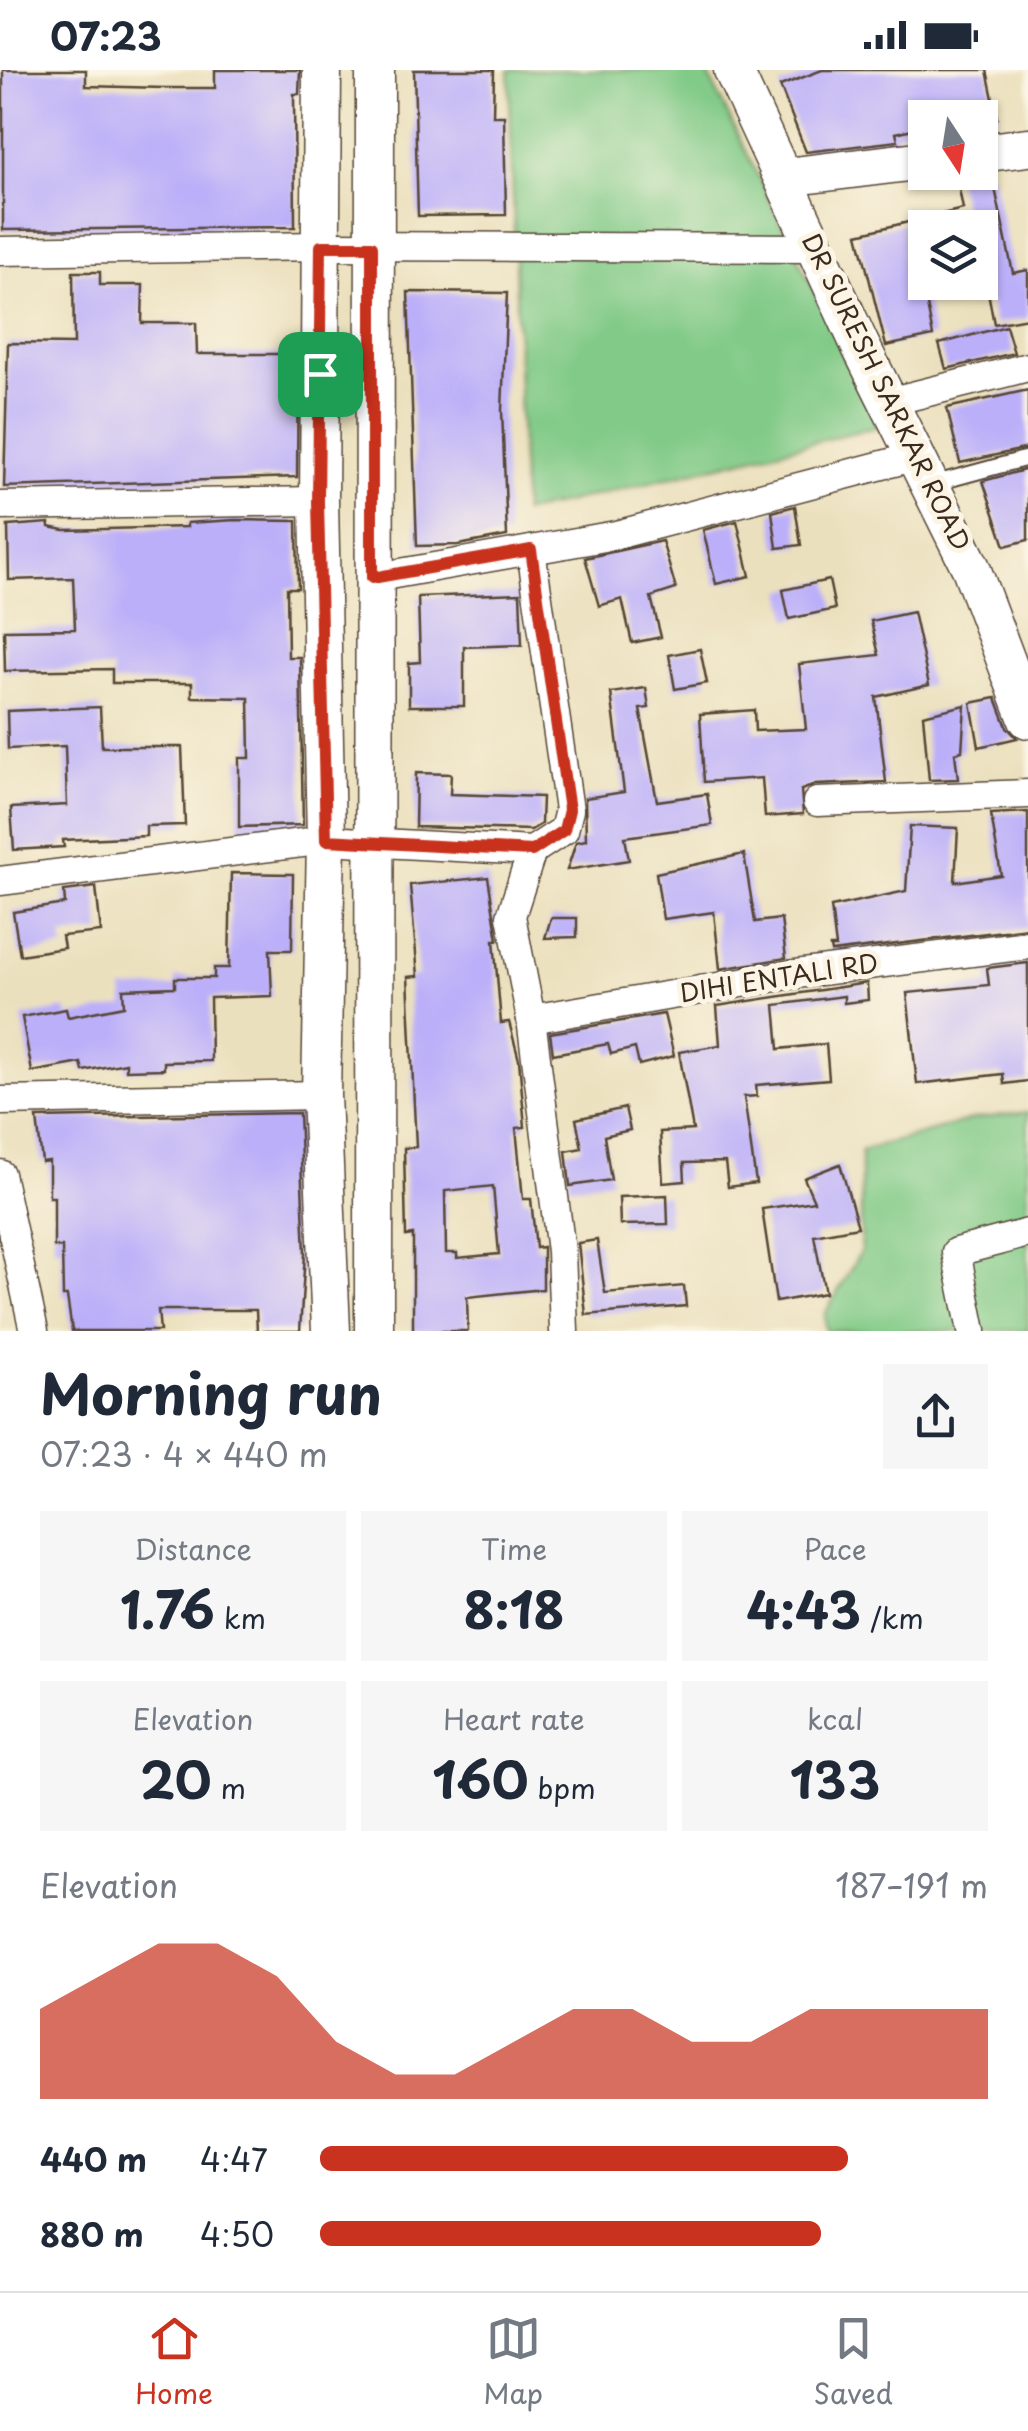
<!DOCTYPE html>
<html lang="en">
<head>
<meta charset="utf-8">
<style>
  body { margin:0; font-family:"Playpen Sans",sans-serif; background:#f6f6f7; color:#1f2937; height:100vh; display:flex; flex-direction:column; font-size:38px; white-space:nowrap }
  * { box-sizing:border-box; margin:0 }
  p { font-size:32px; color:#747a83 }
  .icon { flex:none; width:55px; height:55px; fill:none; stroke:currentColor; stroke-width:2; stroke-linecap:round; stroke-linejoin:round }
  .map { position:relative; height:1261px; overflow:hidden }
  .drawer { display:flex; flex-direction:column; background:#fff; flex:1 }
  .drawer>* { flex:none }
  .needle { width:65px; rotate:168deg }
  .tools { position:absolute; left:908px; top:30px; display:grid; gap:20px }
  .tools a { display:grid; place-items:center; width:90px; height:90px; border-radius:0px; background:#fff; box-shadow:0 2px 8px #0004; font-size:50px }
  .pin { position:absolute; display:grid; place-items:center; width:85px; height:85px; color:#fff; margin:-42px; border-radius:20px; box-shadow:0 5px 15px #0006 }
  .round { display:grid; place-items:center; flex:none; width:105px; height:105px; border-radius:0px; background:#f6f6f7 }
  .summary { display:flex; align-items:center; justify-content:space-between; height:170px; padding:0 40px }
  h1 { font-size:55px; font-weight:700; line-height:75px }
  .metrics { display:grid; grid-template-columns:repeat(3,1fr); gap:15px; height:170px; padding:10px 40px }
  .metrics div { display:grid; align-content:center; border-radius:0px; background:#f6f6f7; text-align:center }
  .metrics b { font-size:50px; font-weight:700 }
  .metrics small { font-size:28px; font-weight:400 }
  .metrics p { font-size:28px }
  .chart { height:280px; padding:20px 40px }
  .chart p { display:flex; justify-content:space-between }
  .chart svg { width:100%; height:180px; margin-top:10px; fill:#c8321e; opacity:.7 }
  ul { padding:0 40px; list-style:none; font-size:32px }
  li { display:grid; grid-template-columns:160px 120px 1fr; align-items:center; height:75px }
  li i { height:25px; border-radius:12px; background:#c8321e }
  .status { display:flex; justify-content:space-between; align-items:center; height:70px; padding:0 50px; background:#fff; direction:ltr }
  .status svg { height:28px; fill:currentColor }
  .tab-bar { display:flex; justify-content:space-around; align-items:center; height:140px; border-top:2px solid #e0e1e3; background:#fff; font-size:28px; color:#747a83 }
  .tab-bar a { display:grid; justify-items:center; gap:5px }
  .tab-bar .active { color:#c8321e }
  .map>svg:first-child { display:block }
  .green { fill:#81ca87; stroke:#5e7a52; stroke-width:2.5 }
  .building { fill:#bbaff9; fill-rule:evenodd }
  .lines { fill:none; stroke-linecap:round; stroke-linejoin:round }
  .lane-casing { stroke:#554536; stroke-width:18 }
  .street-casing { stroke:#554536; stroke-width:31 }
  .secondary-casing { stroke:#554536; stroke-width:41 }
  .lane { stroke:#fff; stroke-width:14 }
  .street { stroke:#fff; stroke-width:28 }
  .secondary { stroke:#fff; stroke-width:38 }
  .route-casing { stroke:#fff; stroke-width:20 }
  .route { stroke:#c8321e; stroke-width:12 }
  .labels { text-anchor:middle; stroke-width:10; stroke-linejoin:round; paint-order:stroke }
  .street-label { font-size:25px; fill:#3b2a1e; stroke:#fcf5e5 }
</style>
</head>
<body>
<div class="status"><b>07:23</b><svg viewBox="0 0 49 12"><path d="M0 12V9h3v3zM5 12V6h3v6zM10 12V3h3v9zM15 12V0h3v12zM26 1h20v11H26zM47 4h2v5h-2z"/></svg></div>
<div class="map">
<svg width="1028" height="1261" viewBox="0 0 1028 1261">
  <rect width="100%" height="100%" fill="#fcf5e5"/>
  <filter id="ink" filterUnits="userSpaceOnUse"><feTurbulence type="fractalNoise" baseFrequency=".01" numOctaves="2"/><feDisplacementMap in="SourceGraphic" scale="20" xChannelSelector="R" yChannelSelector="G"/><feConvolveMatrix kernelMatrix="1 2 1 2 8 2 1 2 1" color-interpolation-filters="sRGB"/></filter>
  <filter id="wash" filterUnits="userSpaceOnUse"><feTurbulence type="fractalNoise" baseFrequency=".0048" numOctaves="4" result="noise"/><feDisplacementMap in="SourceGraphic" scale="40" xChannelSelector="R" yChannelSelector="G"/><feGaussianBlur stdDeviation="2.25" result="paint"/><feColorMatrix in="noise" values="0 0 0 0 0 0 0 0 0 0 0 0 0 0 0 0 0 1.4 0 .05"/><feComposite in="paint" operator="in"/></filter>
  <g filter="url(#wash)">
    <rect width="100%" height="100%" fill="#ebe0bd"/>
    <g class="green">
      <path d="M509,0H706L880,356L523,443Z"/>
      <path d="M1028,1042V1261H826L825,1244L861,1181V1081L975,1049Z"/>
    </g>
    <g id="blocks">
      <g class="building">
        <path d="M3,0H86V16L164,18H215V0H300L299,24H294L295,157L3,160Z"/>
        <path d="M414,0H494L493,46H504L506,145L418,146Z"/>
        <path d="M822,0H987L997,48H925V56L896,63L898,71L806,82L780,16Z"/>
        <path d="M956,104H992L1013,203L1028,200V248L994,254L986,211L980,212V158H925V225L933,266L886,276L858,164L963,139Z"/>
        <path d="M73,202H100V215H143L142,253H196L197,284H298L297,407L4,417L8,273L74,274Z"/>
        <path d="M408,222L507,223L502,340L507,466L458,475L417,476Z"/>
        <path d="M1006,256L1014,283L946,299L939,274Z"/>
        <path d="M1028,320V378L960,393L947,338Z"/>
        <path d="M1028,399V470L1005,476L983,411Z"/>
        <path d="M795,436L801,475L777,478L772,442Z"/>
        <path d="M235,450L297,451L298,518H287L288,587H300L303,755L239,757V688H250L249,628L192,627V613H112V599L5,601L4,560L75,559L73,508L9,510L8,456L49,453V457L64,460L187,457V453Z"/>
        <path d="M737,451L750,506L716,514L703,460Z"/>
        <path d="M662,471L676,519L651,527L661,567L632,573L622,529L599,536L585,488Z"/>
        <path d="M829,510L835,539L789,549L783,520Z"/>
        <path d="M520,523L522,575L464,577V636H409V593L420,592L418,527Z"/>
        <path d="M913,542L929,615L876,627L886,712L815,715L801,720L803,744L765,747L762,708L704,712L700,644L754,640L755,661L806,659L799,594L879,585L871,551Z"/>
        <path d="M700,579L707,613L675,619L669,585Z"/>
        <path d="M646,618L649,638L640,639L657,731L707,724L712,755L625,767L629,790L567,800L576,772L586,770L585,728L624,722L611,623Z"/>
        <path d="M996,628L1007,657L1017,668L979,677L971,633Z"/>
        <path d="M965,635L962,681L955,683L958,709L929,710L923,645Z"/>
        <path d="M100,637L102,677H182L185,755L146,756V766L63,770L64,777L14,780L11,738L67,735L65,676L8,679L7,641Z"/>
        <path d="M416,703L451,704L450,724L542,727L541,754L531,760L415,757Z"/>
        <path d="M1028,742V858L831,882L830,877H836L831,837L906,821L910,756L958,758L955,812L1001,805L991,744Z"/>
        <path d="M744,784L755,852L781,849L786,888L720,899L714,842L663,849L656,803Z"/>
        <path d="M231,803L293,804L292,880H270L272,926L210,928L211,991L164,992V999L126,1000V993L83,1001L81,993L32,1002L22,947L66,939L68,947L124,936L123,919L175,917V908H214V898H229Z"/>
        <path d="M488,807L498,870H494L501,953L509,952L519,990L525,1057L516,1058L523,1129H531L536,1178L543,1177V1219L467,1227L468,1261H413V1165L406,1166L404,1078L416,1077L408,907L418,906L410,815ZM493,1116L499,1184L457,1188V1183H446L445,1121Z"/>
        <path d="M96,817L101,862L62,866L64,878L20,885L13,842L65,834L64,821Z"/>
        <path d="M551,848H577V867L545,868Z"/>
        <path d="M1028,893V1011L1004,1014L1003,1004L917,1014L907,923L989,915L987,898Z"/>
        <path d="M867,913L868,930L844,933V926L775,935L779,979L826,974L829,1009L756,1015L757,1026L744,1027L756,1113L728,1117L725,1092L684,1093L685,1111L663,1113L660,1062L693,1060L679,982L720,975L717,936Z"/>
        <path d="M664,944L674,986L639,995L635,978L611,984L608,974L553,984L550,963Z"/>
        <path d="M625,1038L630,1060L604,1066L611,1110L570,1116L566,1081L582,1078L576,1049Z"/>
        <path d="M299,1043L305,1184L300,1261H257L256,1240H158L160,1261H72L67,1226H63L62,1177H54V1127H49V1091L42,1092L37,1048Z"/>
        <path d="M840,1094L858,1157L814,1165L825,1223L776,1232L762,1139L814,1131L804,1108Z"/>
        <path d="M667,1125L668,1154L620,1155L619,1127Z"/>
        <path d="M597,1170L605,1223L684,1216L686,1236L586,1245L578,1173Z"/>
      </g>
    </g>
  </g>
  <g filter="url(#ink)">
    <use href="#blocks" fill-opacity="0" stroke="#554536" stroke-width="2.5"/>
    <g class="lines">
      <defs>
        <path id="lane" d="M932,414L1028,388"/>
        <g id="street">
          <path d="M0,181L321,176L816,178"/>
          <path d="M888,332L1028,297"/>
          <path d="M0,436L319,431"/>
          <path d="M531,480L569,740L564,760L532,781"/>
          <path d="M372,508L616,465L917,386"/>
          <path d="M817,732L1028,724"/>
          <path d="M0,811L326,770L532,781L511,846L531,949L561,1181L564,1261"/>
          <path d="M531,949L788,905L1028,875"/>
          <path d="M0,1031L321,1025"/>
          <path d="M0,1104L34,1261"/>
          <path d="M972,1261L956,1182L1028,1163"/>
        </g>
        <g id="secondary">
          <path d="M322,0L319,431L326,770L321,1025L331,1261"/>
          <path d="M733,0L860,275L971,498L1028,649"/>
          <path d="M980,83L1028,77"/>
          <path d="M786,107L925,90"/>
          <path d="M374,1261L375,0"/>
        </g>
      </defs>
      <use href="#lane" class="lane-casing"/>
      <use href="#street" class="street-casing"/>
      <use href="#secondary" class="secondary-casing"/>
      <use href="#lane" class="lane"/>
      <use href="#street" class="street"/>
      <use href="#secondary" class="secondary"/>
    </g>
  </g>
  <g class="lines" filter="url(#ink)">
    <defs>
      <path id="route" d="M321,176H372V508L531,480L569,740L564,760L532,781L326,770L318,432Z"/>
    </defs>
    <use href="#route" class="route-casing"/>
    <use href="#route" class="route"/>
  </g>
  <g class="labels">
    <g class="street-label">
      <text transform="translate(886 322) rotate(64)" y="9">DR SURESH SARKAR ROAD</text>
      <text transform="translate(779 908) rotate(-9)" y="9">DIHI ENTALI RD</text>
    </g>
  </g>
</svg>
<div class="tools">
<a><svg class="needle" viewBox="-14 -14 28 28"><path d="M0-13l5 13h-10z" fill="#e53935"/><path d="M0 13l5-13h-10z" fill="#747a83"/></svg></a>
<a><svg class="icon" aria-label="layers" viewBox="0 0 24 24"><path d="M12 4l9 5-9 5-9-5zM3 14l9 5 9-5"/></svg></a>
</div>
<div class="pin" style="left:320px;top:304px;background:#1e9e55"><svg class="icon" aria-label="arrive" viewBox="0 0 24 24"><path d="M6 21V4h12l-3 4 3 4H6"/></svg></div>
</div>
<section class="drawer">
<div class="summary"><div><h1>Morning run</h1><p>07:23 · 4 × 440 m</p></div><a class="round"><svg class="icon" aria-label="share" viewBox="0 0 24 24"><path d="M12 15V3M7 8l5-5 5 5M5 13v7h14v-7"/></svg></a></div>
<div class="metrics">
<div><p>Distance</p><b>1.76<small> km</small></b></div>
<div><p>Time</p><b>8:18</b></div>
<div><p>Pace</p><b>4:43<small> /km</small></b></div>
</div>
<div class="metrics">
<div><p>Elevation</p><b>20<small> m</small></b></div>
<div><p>Heart rate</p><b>160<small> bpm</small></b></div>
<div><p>kcal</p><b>133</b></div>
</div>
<div class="chart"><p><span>Elevation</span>187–191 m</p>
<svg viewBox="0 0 160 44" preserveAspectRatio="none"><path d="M0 44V22L10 14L20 6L30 6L40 14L50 30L60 38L70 38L80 30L90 22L100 22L110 30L120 30L130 22L140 22L150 22L160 22V44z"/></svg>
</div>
<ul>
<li><b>440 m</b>4:47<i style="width:79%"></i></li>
<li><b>880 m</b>4:50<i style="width:75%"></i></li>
</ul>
</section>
<nav class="tab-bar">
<a class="active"><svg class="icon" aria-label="home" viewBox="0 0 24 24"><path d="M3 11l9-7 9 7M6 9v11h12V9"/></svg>Home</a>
<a><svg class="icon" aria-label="map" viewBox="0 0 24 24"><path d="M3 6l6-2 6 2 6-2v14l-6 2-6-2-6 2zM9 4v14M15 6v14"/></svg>Map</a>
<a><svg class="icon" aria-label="saved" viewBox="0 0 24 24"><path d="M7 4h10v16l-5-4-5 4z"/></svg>Saved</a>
</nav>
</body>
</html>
